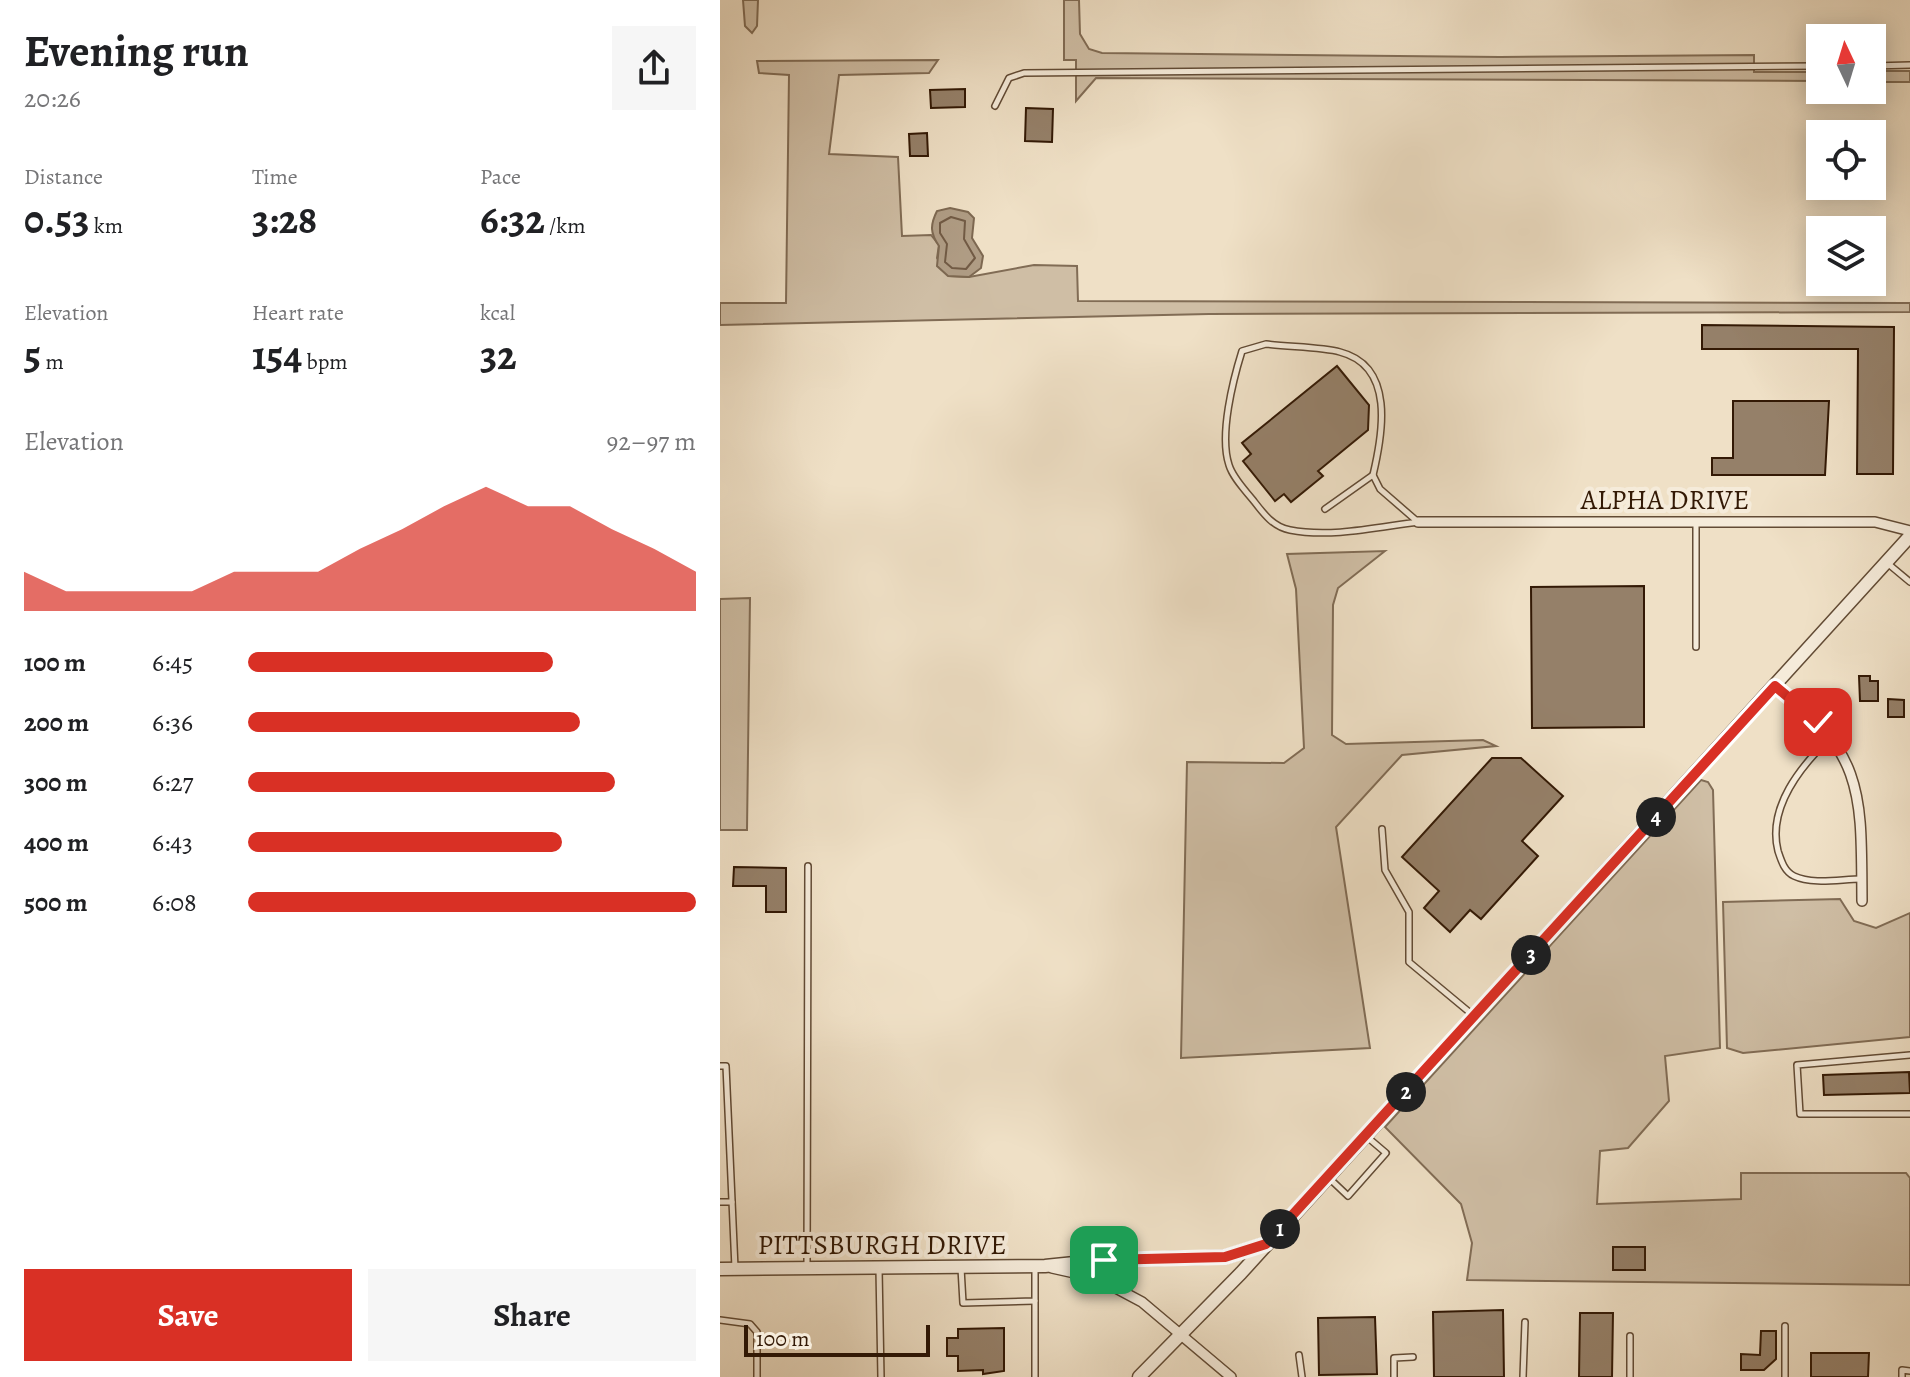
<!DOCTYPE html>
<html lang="en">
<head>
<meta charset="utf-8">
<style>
  body { margin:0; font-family:Alegreya,serif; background:#f6f6f6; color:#202124; height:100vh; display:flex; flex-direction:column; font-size:30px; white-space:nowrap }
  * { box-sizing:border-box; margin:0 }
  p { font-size:26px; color:#757577 }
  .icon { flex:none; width:44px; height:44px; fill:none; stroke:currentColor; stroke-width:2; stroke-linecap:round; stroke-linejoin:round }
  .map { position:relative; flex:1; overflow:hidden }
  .drawer { display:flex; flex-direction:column; background:#fff; width:720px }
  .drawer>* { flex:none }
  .needle { width:52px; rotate:356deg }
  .fabs { position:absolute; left:1086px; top:24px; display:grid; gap:16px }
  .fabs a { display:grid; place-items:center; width:80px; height:80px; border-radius:0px; background:#fff; box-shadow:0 4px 20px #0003; font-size:40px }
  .scale { position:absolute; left:24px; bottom:20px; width:186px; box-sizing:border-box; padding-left:8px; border:4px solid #331905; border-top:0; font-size:22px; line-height:28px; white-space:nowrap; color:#331905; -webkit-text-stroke:6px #f5ebda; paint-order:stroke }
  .pin { position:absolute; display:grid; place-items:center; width:68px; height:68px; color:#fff; margin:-34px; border-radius:16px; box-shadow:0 4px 12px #0006 }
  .km { position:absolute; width:40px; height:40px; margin:-20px; border-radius:50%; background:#222; color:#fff; font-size:22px; line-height:40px; text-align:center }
  .round { display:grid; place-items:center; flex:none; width:84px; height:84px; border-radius:0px; background:#f6f6f6 }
  .summary { display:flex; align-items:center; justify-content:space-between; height:136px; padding:0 24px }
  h1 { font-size:44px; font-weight:700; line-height:60px }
  .metrics { display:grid; grid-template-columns:repeat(3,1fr); gap:12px; height:136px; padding:8px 24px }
  .metrics div { display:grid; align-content:center }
  .metrics b { font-size:40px; font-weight:700 }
  .metrics small { font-size:22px; font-weight:400 }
  .metrics p { font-size:22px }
  .chart { height:224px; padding:16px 24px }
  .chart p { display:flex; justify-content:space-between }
  .chart svg { width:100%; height:144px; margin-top:8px; fill:#d93025; opacity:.7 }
  .action { display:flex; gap:16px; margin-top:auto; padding:16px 24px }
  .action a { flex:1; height:92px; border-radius:0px; background:#d93025; color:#fff; font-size:32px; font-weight:700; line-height:92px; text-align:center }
  .action a+a { background:#f6f6f6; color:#202124 }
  ul { padding:0 24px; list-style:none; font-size:26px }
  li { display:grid; grid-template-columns:128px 96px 1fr; align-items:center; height:60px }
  li i { height:20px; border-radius:10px; background:#d93025 }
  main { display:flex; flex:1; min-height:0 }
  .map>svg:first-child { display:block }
  .green { fill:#cfbea5; stroke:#816c55; stroke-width:2 }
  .water { fill:#af9c84; stroke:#7d6851; stroke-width:2 }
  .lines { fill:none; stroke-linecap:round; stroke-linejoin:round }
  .shore { stroke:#715a44; stroke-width:2 }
  .building { fill:#958069; stroke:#331905; stroke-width:2 }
  .service-casing { stroke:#624b35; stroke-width:8 }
  .minor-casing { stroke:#624b35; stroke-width:12 }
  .tertiary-casing { stroke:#624b35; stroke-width:15 }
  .service { stroke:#f5ebda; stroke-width:5 }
  .minor { stroke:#f5ebda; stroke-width:9 }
  .tertiary { stroke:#f5ebda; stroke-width:12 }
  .route-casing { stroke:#fff; stroke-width:16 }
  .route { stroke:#d93025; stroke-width:10 }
  .labels { text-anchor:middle; stroke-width:8; stroke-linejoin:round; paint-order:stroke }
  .street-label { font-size:28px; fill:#331905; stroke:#f5ebda }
</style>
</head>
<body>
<main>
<section class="drawer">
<div class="summary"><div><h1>Evening run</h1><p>20:26</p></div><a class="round"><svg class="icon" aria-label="share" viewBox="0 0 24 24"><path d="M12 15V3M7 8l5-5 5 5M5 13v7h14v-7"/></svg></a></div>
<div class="metrics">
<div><p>Distance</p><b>0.53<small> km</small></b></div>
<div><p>Time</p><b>3:28</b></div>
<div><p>Pace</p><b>6:32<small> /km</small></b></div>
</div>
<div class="metrics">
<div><p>Elevation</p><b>5<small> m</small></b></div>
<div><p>Heart rate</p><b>154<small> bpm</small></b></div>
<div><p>kcal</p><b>32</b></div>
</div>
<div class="chart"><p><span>Elevation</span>92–97 m</p>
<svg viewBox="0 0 160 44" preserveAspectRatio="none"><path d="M0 44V32L10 38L20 38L30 38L40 38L50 32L60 32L70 32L80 25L90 19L100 12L110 6L120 12L130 12L140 19L150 25L160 32V44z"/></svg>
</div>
<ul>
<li><b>100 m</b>6:45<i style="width:68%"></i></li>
<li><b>200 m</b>6:36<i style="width:74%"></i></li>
<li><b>300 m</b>6:27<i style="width:82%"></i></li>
<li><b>400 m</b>6:43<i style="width:70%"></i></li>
<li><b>500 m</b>6:08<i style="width:100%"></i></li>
</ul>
<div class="action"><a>Save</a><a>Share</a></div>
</section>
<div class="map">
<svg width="1190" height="1377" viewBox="0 0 1190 1377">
  <rect width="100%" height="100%" fill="#efe0c6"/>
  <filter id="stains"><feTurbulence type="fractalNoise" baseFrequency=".0025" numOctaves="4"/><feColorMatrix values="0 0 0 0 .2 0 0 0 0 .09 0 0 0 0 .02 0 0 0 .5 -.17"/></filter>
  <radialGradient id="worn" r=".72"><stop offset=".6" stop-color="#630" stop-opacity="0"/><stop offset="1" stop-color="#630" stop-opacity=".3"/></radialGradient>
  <g class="green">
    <path d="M23,0H38L37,26L32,33L25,26Z"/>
    <path d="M344,0H359L360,34L369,49L382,53L780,57L1034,55V72H1100V81L376,78L356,101V60H344Z"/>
    <path d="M218,60L209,73L119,75L109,154L178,157L182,236L211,235L219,245L217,258L229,276L249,277L314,265L357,266L358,301L1190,303V312L489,314L0,325V303H66L69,75L39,73L37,61Z"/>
    <rect x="1152" y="71" width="38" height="11"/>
    <path d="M665,551L618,588L613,605L612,735L626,744L763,740L776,746L682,755L616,827L650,1048L461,1058L467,762L564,763L584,748L576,589L567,554Z"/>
    <path d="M30,598L27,830H0V599Z"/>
    <path d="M981,780L988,782L993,790L1000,1048L945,1056L949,1101L908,1148L880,1151L877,1204L1021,1199V1173H1186L1190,1178V1285L747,1280L752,1243L741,1204L665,1127Z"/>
    <path d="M1120,899L1134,921L1156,928L1190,913V1037L1023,1053L1007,1048L1003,902Z"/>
  </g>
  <path class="water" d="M230,208L248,212L254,218L252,238L263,256L261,268L249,277L228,276L217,266L219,246C210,233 210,225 217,211Z"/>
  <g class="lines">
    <path class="shore" d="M231,217L245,221L244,239L255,258L246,269L232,268L225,262L227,244L220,233V223Z"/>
  </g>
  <g class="building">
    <path d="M245,89V107L211,108L210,90Z"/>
    <path d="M306,108L333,109L332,142L305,141Z"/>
    <path d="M207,133L208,156H190L189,134Z"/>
    <path d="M982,325L1174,327L1173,474H1137L1138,349H982Z"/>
    <path d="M617,366L649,405L648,430L598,471L603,476L571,502L564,494L555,501L523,461L531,454L522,443Z"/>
    <path d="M1013,401H1109L1105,475H992V458H1013Z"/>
    <path d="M924,586V727L812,728L811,587Z"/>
    <path d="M1139,676H1150V681H1158V701H1140Z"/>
    <path d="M1168,699L1184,700V717H1168Z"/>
    <path d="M772,758H801L843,796L802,841L818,856L761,919L750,910L730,932L704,908L719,891L682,857Z"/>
    <path d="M14,867L66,868V912H46V886H13Z"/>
    <path d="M1189,1072L1190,1093L1104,1095L1103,1075Z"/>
    <rect x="893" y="1247" width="32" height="23"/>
    <path d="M783,1310L784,1377H714L713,1312Z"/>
    <path d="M860,1313H893L892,1377H859Z"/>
    <path d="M655,1317L657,1374L599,1375L598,1318Z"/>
    <path d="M284,1328V1371L263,1374V1370L238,1371V1356H227V1338H238V1329Z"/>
    <path d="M1041,1331H1056V1359L1044,1370H1021V1354L1040,1355Z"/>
    <path d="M1091,1353H1149L1148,1377H1091Z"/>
  </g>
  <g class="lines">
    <defs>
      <g id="service">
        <path d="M1152,66L1190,65"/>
        <path d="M275,106L289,78L304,73L1100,66"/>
        <path d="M546,344C568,347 602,347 620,352C675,366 663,433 653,475L660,489L698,522C658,527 611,538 570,530C553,527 543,513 533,500C525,490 513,478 509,465C499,435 513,380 522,351Z"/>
        <path d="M605,509L653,475"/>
        <path d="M1166,562L1190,582"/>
        <path d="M976,647V522"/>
        <path d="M1110,738C1081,766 1047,807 1058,851C1061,860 1064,871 1074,876C1093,885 1121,879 1141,879"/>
        <path d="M662,829L665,870L689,912V962L754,1016"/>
        <path d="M1190,1055L1077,1065L1080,1114H1190"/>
        <path d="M0,1066H6L15,1268"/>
        <path d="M609,1178L628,1196L666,1153L646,1136"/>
        <path d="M0,1202H12"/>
        <path d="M87,1267L88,866"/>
        <path d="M241,1268L243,1303L315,1301V1266"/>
        <path d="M159,1269L161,1377"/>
        <path d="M315,1301V1377"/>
        <path d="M0,1320L30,1324L37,1332V1377"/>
        <path d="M1065,1326V1377"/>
        <path d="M579,1355L582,1377"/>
        <path d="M674,1377V1358L693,1357"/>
        <path d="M803,1377L805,1322"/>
        <path d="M910,1377V1336"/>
        <path d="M1182,1377V1370L1190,1371"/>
      </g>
      <g id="minor">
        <path d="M698,522H1155L1190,531"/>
        <path d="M1055,686C1146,753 1141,796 1142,901"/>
        <path d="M332,1268L377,1278L422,1302L511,1377"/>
      </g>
      <g id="tertiary">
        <path d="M0,1269L325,1266L384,1260L505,1257L543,1245"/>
        <path d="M419,1377L521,1273L1190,536"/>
      </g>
    </defs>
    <use href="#service" class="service-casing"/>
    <use href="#minor" class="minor-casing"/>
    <use href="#tertiary" class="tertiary-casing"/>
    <use href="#service" class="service"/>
    <use href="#minor" class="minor"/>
    <use href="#tertiary" class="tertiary"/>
  </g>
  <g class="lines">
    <defs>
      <path id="route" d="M384,1260L505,1257L546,1244L1055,686L1098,722"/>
    </defs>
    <use href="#route" class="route-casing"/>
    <use href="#route" class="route"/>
  </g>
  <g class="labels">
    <g class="street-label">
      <text x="945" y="509">ALPHA DRIVE</text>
      <text x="162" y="1254">PITTSBURGH DRIVE</text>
    </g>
  </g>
  <rect width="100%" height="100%" filter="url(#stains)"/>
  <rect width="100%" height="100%" fill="url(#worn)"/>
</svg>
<div class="fabs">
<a><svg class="needle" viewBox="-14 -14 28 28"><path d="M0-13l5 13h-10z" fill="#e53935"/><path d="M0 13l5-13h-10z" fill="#757577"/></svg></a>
<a><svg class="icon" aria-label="locate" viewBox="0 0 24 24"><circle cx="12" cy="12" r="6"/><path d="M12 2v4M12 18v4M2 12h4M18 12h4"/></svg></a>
<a><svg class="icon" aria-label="layers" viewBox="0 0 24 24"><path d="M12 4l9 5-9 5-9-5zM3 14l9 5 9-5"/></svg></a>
</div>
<div class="scale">100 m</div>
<div class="pin" style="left:384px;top:1260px;background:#1e9e55"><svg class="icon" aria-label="arrive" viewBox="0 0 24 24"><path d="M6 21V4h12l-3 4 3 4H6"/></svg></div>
<div class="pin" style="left:1098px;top:722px;background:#d93025"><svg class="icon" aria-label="check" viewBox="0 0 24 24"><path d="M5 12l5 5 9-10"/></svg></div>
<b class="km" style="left:560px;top:1229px">1</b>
<b class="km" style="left:686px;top:1092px">2</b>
<b class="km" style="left:811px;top:955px">3</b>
<b class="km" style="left:936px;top:817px">4</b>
</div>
</main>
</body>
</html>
